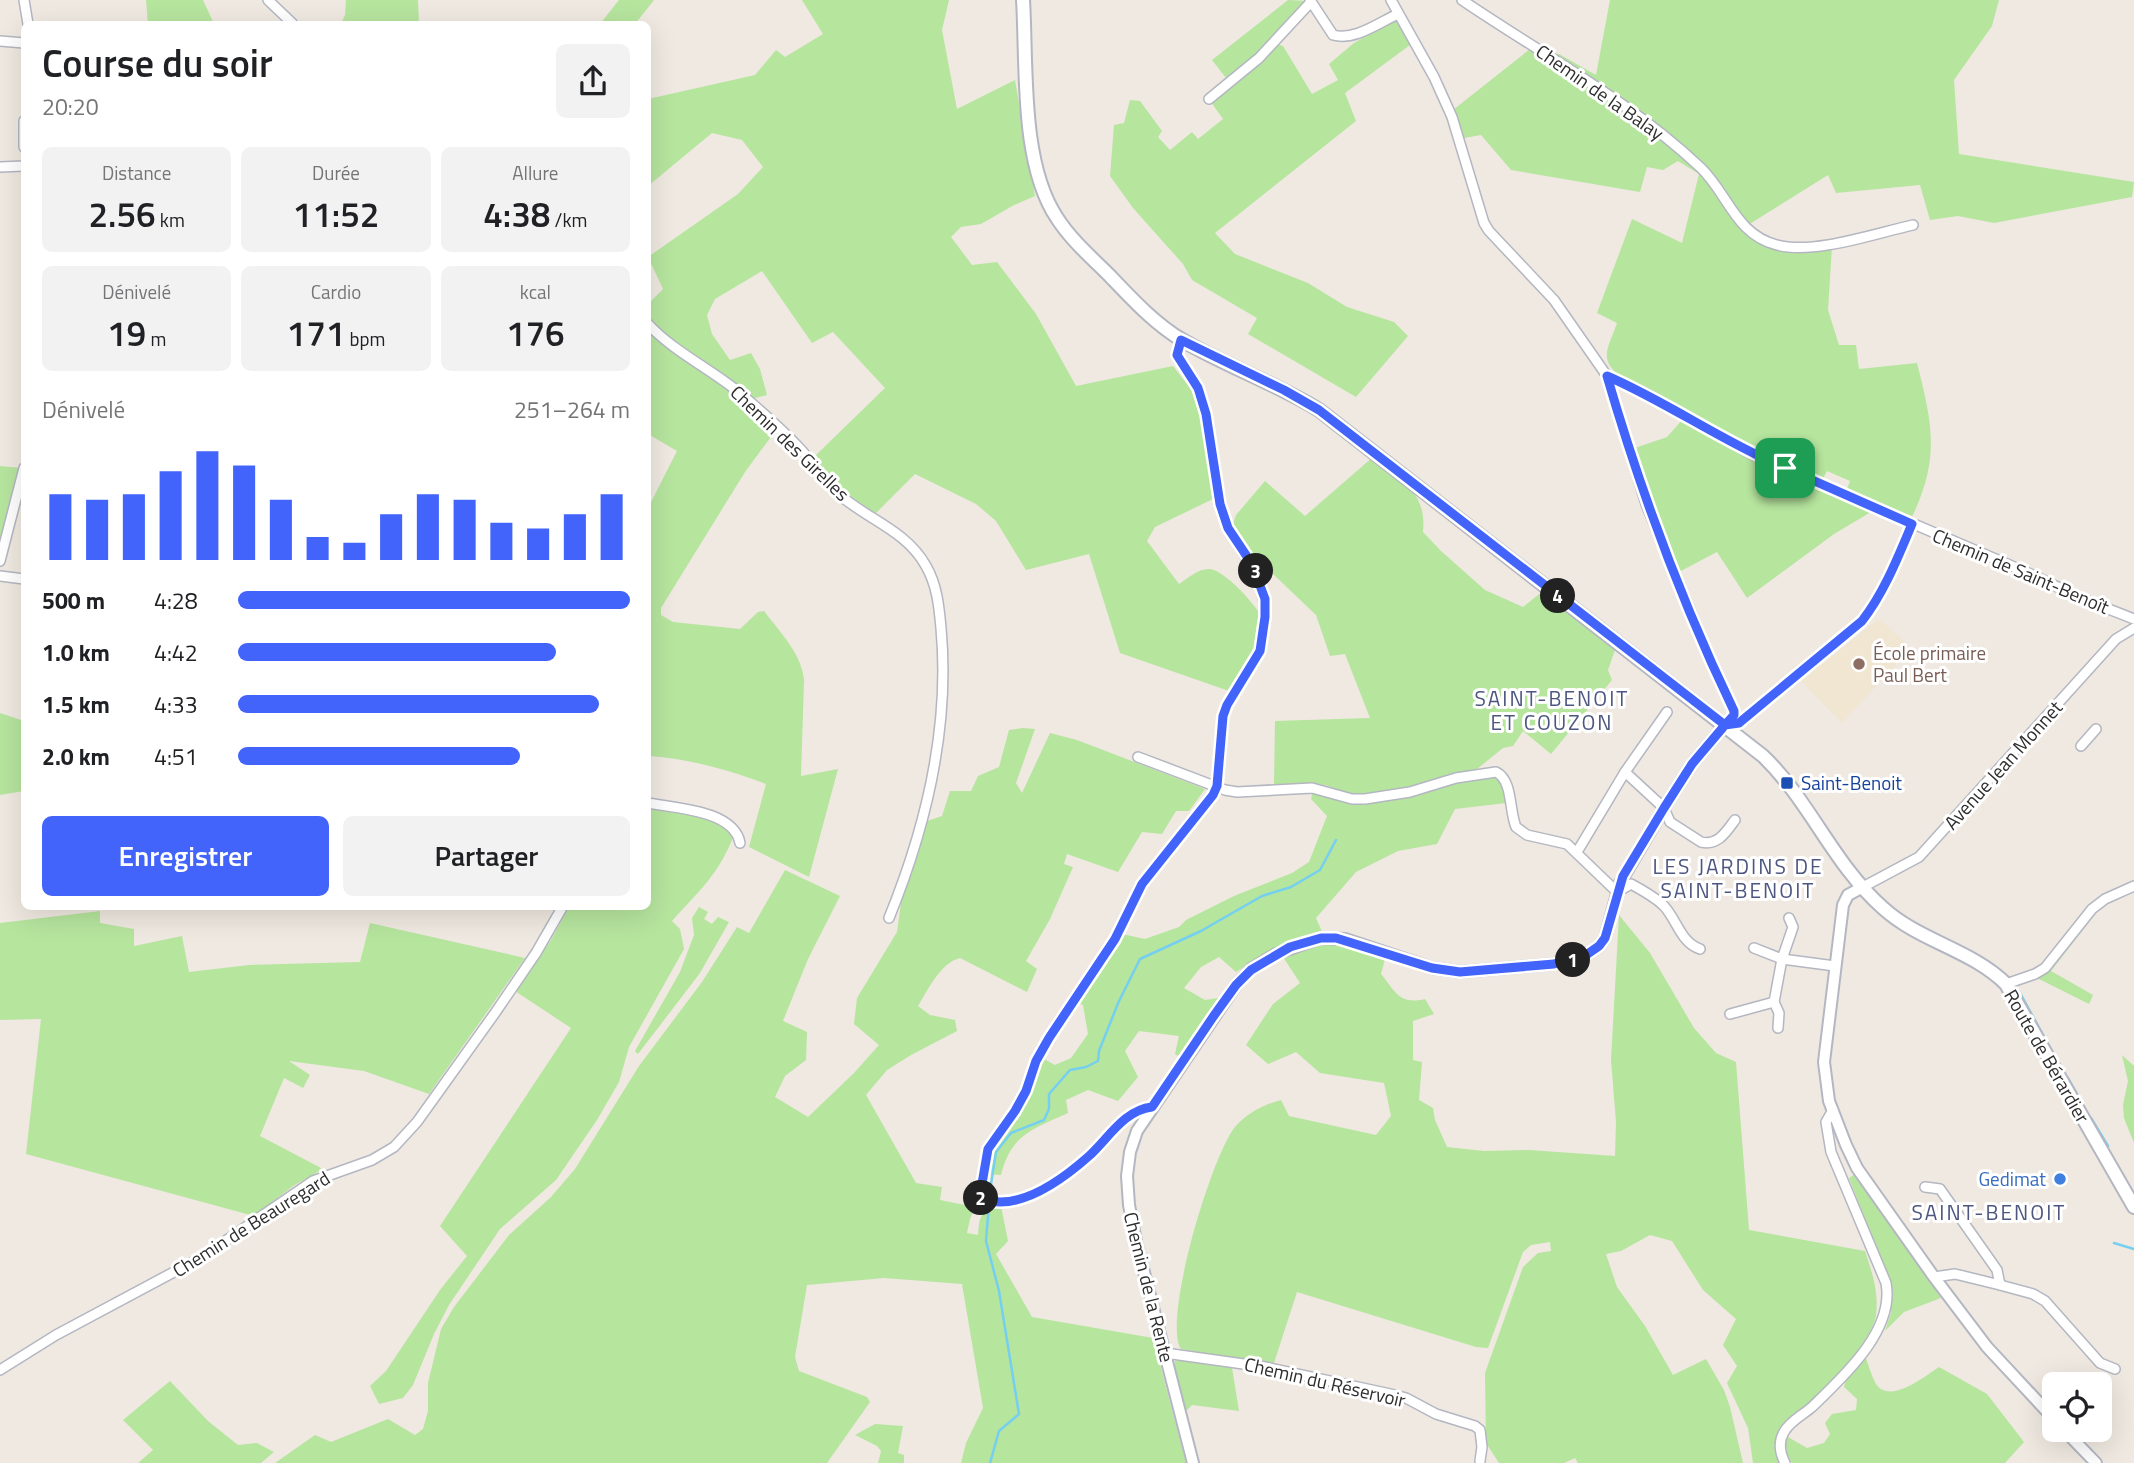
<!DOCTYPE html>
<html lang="fr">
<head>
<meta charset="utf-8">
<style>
  body { margin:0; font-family:"Titillium Web",sans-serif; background:#f2f2f2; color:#202124; height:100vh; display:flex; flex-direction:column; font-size:26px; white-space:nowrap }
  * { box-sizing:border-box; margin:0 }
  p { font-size:23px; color:#757577 }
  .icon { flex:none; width:38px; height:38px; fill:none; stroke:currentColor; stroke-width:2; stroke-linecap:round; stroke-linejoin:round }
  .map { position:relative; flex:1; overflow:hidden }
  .drawer { position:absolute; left:21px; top:21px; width:630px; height:889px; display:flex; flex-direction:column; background:#fff; border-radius:10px; box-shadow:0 7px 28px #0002 }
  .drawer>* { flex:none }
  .tools { position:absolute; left:2042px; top:1372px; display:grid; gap:14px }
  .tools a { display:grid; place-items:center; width:70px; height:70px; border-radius:10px; background:#fff; box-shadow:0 7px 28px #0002; font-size:35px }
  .pin { position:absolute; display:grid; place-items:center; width:60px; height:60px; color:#fff; margin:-30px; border-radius:14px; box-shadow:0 4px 10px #0006 }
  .km { position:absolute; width:35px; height:35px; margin:-18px; border-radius:50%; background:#222; color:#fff; font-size:19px; line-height:35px; text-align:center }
  .round { display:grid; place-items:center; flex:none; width:74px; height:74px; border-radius:10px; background:#f2f2f2 }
  .overview { display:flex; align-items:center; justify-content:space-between; height:119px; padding:0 21px }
  h1 { font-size:38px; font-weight:600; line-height:52px }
  .metrics { display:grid; grid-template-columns:repeat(3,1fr); gap:10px; height:119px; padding:7px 21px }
  .metrics div { display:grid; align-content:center; border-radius:10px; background:#f2f2f2; text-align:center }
  .metrics b { font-size:35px; font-weight:600 }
  .metrics small { font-size:19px; font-weight:400 }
  .metrics p { font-size:19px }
  .chart { height:196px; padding:14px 21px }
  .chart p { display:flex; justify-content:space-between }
  .chart svg { width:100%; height:126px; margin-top:7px; stroke:#4264fb; stroke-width:6 }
  .cta { display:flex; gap:14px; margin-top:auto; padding:14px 21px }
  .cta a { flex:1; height:80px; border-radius:10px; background:#4264fb; color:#fff; font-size:28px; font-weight:600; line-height:80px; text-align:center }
  .cta a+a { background:#f2f2f2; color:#202124 }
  ul { padding:0 21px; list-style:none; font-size:23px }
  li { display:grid; grid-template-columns:112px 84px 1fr; align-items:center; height:52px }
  li i { height:18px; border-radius:9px; background:#4264fb }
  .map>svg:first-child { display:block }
  .education { fill:#f0e6d1 }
  .green { fill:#b6e59e }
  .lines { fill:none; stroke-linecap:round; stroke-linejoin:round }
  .stream { stroke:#75cff0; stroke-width:2.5 }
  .minor-casing { stroke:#b4b7c1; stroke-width:12 }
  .tertiary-casing { stroke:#b4b7c1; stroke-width:14 }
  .secondary-casing { stroke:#b4b7c1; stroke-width:16 }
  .minor { stroke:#fff; stroke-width:9 }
  .tertiary { stroke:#fff; stroke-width:10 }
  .secondary { stroke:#fff; stroke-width:12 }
  .route-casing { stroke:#fff; stroke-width:14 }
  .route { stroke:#4264fb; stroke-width:9 }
  .education-dot { fill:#8d6e63; stroke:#fff; stroke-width:2.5 }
  .transit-dot { fill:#1a4fb4; stroke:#fff; stroke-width:2.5 }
  .shop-dot { fill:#3f7fe0; stroke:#fff; stroke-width:2.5 }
  .labels { text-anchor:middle; stroke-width:6; stroke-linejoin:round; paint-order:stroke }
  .street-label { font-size:19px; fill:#2e2e2e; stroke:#fff }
  .education-label { font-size:19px; fill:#785e54; stroke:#fff; text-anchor:start }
  .transit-label { font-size:19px; fill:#164399; stroke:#fff; text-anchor:start }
  .shop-label { font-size:19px; fill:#366cbe; stroke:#fff; text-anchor:end }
  .neighbourhood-label { font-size:21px; letter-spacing:2px; fill:#4d5680; stroke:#fff }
</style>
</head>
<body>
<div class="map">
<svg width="2134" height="1463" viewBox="0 0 2134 1463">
  <rect width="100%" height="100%" fill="#efe9e1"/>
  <path class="education" d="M1879,619L1911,648L1842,723L1801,681Z"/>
  <g class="green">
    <path d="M146,0H203L214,24H148Z"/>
    <path d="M346,0H418L419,24H341L345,15Z"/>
    <path d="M619,0H654L635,24H600Z"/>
    <path d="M802,0H949L942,30L957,109L1015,80L1035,196L1014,205L981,224L961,227L951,237L972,265L997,262L1036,314L1076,386L1173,366L1191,389L1202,418L1213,499L1155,527L1147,541L1179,584C1188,578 1199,568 1210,569C1227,572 1252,602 1261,615L1255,653L1229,691L1120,653L1089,554L1026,570L996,521L976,504L915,474L876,513C849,498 832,481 814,457L885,388L833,332L812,343L762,271L715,299L707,315L712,334L730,360L751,353L760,369L767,395L745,401L776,430L745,472L661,608V615L673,622L740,629L758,612L764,611C779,631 802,654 804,680L801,776L838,769L809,877L749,847L766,784C730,770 689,759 650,756L648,771V508L677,451L648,434V304L663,289L648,257L738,194L763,167L742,140L712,133L648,186V99L755,75L776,50L785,57L823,34Z"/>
    <path d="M1288,0L1307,1L1260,53L1226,78L1212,60Z"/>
    <path d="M1610,0H1999L1992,26L1954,80L1959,154L2134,182L2132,197L1994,223L1958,216L1930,220L1920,185L1836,193L1828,175L1748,225L1701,162L1699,174C1713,187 1721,202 1732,218C1758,255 1792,246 1832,246L1828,310L1839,345H1856L1859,369L1917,363C1933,426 1940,459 1911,519L1850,493L1847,489L1850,481L1827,471L1823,479L1817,480L1767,458L1621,377C1597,359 1609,347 1617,323L1597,313L1632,219L1682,243L1699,174L1678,161L1663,170L1647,167L1640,192L1511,170L1481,135L1464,138L1453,110L1530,49L1545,59L1559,54L1596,75Z"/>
    <path d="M1393,21L1399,22L1410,45L1345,93L1356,121L1215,233L1235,254L1308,283L1347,307L1394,322L1408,336L1356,397L1248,334L1257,318L1192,280L1183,264L1133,208L1110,176L1114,125L1124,123L1130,100L1140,101L1162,131L1158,137L1170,150L1192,132L1198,139L1223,119L1213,105V98L1266,58L1276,44L1283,46L1312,94L1338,80L1329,64L1354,43Z"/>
    <path d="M1683,419L1871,512L1834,534L1747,598L1717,552L1677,573L1635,448L1667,437Z"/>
    <path d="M1373,457C1401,480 1427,492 1423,532L1441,551L1485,590L1523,607L1543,591L1615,650L1608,670L1612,680L1551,754L1523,731L1513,746L1503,748L1477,769L1418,786L1380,794L1354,795L1340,792L1326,785L1312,784L1274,786L1275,721L1370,718L1345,654L1330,656L1316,615L1272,573L1265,578L1233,524L1236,515L1265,481L1305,516Z"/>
    <path d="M0,466L22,468L0,548Z"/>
    <path d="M0,713L24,721L23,782H24V791L0,795Z"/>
    <path d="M1023,728L1035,729L1016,783L1022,793L1050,733L1077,740L1205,789L1189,811H1176L1162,834L1142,832L1118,872L1067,854L1064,864L1073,867L1050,919L1026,961L1037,969L1027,992L960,958C940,963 928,990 918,1006L930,1015L955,1020L957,1031L911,1055L887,1070L866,1095L916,1183L942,1187L940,1200L975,1207L970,1219L967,1233L978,1235C980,1214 980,1212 1001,1206L1008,1241L996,1254L1032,1317L1153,1338L1186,1463H961L966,1443L983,1408L962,1284L884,1278L807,1285L795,1357L799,1371L867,1397L870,1402L827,1463H275L315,1435L331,1442L388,1419L415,1435L423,1429L428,1411V1383L441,1329L454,1307L509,1235L551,1197L575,1169L639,1066L702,982L737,927L749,933L785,870L840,896L808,959L783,1021L807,1032L806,1060L785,1076L775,1097L808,1117L854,1073L879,1045L854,1024L857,998L897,932L901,903L927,821L942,816L950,791H971L978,776L999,767L1009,730Z"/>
    <path d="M1491,776L1498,778L1502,783L1506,803L1455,809L1437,844L1398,851L1356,872L1316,918L1323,934C1290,941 1264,952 1236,972L1219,957L1201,967L1184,988L1205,1000L1218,998L1178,1056L1175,1054L1179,1036L1139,1031L1125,1051L1138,1077L1118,1101L1088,1090L1066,1100L1068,1113C1033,1129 1011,1134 1001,1175L987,1174C992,1139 1008,1133 1023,1106C1031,1090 1035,1074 1042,1058L1055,1065L1071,1058L1088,1034L1083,1005L1077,1002L1122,934L1145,939L1179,927L1186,920L1234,896L1292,873L1309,862L1327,816L1311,799L1313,791L1360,802L1414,796L1479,777Z"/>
    <path d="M648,807L715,819L734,835C719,874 699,891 672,921L680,929L684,949L629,1047L619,1082L597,1120L556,1180L500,1229L449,1305L434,1334L413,1385L403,1398L379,1404L370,1386L386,1371L440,1290L467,1256L440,1226L571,1028L515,991L551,940L569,907L648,906Z"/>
    <path d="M2103,904L2051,971L2093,995L2089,1004L2037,978C2062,956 2078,926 2103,904Z"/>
    <path d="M699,907L708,912L704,919L712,924L718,917L729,922L700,973L638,1054L635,1051L680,972L694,935L692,918Z"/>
    <path d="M100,911V923L134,929V946L182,936L189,972L249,965L360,962L370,923L525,958L429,1094L364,1071L289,1061L310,1075L303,1088L284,1078L260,1136L323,1169L293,1186L254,1216L26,1154L41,1019L0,1020V923Z"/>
    <path d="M1619,915L1650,953L1694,1028L1716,1053L1736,1062L1749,1230L1865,1251C1872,1272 1879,1292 1876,1315C1873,1336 1839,1376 1824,1391C1809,1405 1786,1417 1778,1437C1774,1446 1776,1454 1780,1463H1753L1748,1428L1727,1383L1737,1366L1723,1345L1736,1319L1703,1290L1672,1241L1650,1235L1621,1251L1606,1254L1617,1287L1645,1326L1673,1375L1706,1359L1724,1390L1730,1407L1743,1463H1578L1575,1458L1564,1463H1499L1486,1443L1485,1373L1523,1267L1538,1253L1551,1251L1550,1242L1531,1245L1523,1252L1488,1348L1476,1347L1297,1292L1273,1366L1181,1349C1162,1320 1212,1155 1235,1127C1247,1113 1263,1105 1281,1100L1289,1116L1376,1135L1391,1116L1384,1083L1320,1073L1296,1052L1268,1064L1246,1045L1273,1004L1300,983L1283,957C1334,939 1335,941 1385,959L1381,974C1396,992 1399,1005 1425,999L1434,1014L1413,1021V1060L1422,1062L1419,1100L1433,1108L1435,1120L1447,1147L1484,1151L1529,1150L1615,1156L1616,1122L1611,1060Z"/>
    <path d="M2122,1055L2134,1066V1143L2124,1118L2123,1105L2128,1081Z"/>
    <path d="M1855,1174L1941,1298L1904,1312L1885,1331L1891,1313V1285L1849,1178Z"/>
    <path d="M1864,1353C1868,1363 1871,1375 1876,1384C1890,1405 1925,1376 1939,1367L1987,1394L2024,1442L2005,1463H1792C1786,1454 1783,1447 1788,1437L1807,1448L1824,1443L1830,1434L1825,1423L1832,1414L1856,1410L1857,1399L1844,1387L1848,1372Z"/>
    <path d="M1181,1359L1232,1368L1239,1411L1192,1405L1186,1411L1174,1367L1175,1361Z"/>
    <path d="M170,1381L208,1421L238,1445L257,1443L274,1452L261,1463H138L153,1450L123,1420Z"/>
    <path d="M875,1424L903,1426L898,1453L904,1455V1463H878L881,1451L877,1446L855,1435Z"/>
  </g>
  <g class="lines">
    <g class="stream">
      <path d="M2019,991L2061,1068"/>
      <path d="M2068,1078L2082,1103"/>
      <path d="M2091,1118L2108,1146"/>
      <path d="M989,1197L996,1152L1011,1133L1044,1120L1049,1109V1094L1070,1070L1086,1067L1098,1061L1099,1051L1119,1001L1140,959L1201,931L1262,896L1291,887L1320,870L1336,840"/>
      <path d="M989,1204L986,1241L999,1291L1019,1414L999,1431L990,1463"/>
      <path d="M2114,1243L2134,1249"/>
    </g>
    <defs>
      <g id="minor">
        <path d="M24,0L28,24"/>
        <path d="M268,0L293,24"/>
        <path d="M1310,0L1333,35C1355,41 1378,23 1398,14"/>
        <path d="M1391,0L1434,77L1452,117L1484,223L1489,231L1554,300L1607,376L1646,504L1714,668L1734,711V715L1725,725"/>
        <path d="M1462,0C1543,55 1629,100 1701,168C1728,194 1736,235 1777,245C1814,255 1876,233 1913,225"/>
        <path d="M0,41L24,43"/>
        <path d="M1209,99L1259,58L1311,2"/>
        <path d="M24,121V147"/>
        <path d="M0,167L24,166"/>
        <path d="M648,324C674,352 711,369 741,394C762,412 784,431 803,452C813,464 821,479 833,489C862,518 905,528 926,566C937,585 939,606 941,628C950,726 926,827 889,918"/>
        <path d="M1607,376L1645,393L1753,455L2028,573L2083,599L2134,619"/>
        <path d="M0,561L24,468"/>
        <path d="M0,576L24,579"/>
        <path d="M1725,725L1739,723L1862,621C1884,592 1898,557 1912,524"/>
        <path d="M2081,746L2096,729"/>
        <path d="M1138,757L1225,790L1237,792L1312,788L1352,799H1365L1410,792L1456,778L1496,772C1513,780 1509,811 1516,827L1527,835L1567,844L1617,892L1631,884C1642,890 1655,897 1664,906C1677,920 1681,943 1700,949"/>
        <path d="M1625,772L1664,808L1670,822L1701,842C1718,846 1726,832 1735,820"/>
        <path d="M648,803C674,808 734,810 740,843"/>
        <path d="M1577,852L1625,772L1667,712"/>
        <path d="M1861,888L1919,857L2116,639L2134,628"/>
        <path d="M1754,948L1782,959L1835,966"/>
        <path d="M2006,984L2035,974L2045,968L2092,909L2105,899L2134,886"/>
        <path d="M1774,1002L1779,1013L1778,1028"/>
        <path d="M1730,1014L1774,1002L1782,959L1793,927L1789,918"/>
        <path d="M1152,1107C1124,1109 1108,1139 1089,1156C1063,1180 1019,1212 982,1199L980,1195L988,1149L1015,1111L1026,1091L1036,1061L1049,1038L1115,939L1142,884L1213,795L1218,776L1223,716L1227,705L1257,657L1262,642L1265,605L1258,577L1228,528L1220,504L1206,414L1198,388L1177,355L1181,339"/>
        <path d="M1925,1187L1940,1189L1997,1270L2000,1285L1955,1274L1934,1277"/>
        <path d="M2000,1285L2033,1294L2045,1301L2100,1363L2115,1369"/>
        <path d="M1165,1353L1265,1367L1395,1395L1406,1398L1436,1414L1475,1426L1480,1430L1482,1447L1480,1461"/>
        <path d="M0,1370L56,1335L202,1257L313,1181L372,1160L394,1147L417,1122L495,1013L536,953L563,906"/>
        <path d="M1785,1463C1780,1453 1778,1442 1784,1432C1790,1421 1803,1415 1812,1407C1844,1376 1895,1330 1886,1283L1831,1152L1826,1122L1833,1110"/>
      </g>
      <g id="tertiary">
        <path d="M1861,888L1848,895L1843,905L1824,1062L1829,1101L1846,1145L1857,1168L1934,1277L1987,1347L2054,1419"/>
        <path d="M2064,1430L2096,1463"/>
        <path d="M1193,1463L1136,1241L1129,1205L1127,1176L1130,1152L1137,1131L1236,985L1251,969L1276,954L1321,938L1345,939L1432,968L1460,972L1554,964L1586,955L1599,946L1605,938L1620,883L1664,808L1692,764L1725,725"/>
      </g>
      <path id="secondary" d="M1023,0C1027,65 1020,163 1057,218C1071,240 1092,258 1110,276C1132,299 1155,324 1182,340C1226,366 1275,383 1319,410L1763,756C1810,801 1833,864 1883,908C1919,941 1972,950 2006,984L2134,1207"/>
    </defs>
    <use href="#minor" class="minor-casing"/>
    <use href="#tertiary" class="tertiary-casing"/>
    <use href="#secondary" class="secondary-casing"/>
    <use href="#minor" class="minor"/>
    <use href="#tertiary" class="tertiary"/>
    <use href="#secondary" class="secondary"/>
  </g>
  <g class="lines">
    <defs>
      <path id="route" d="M1785,468L1912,524C1898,557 1884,593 1862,621L1739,723L1725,725L1692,764L1664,808L1623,876L1605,938L1599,946L1586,955L1554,964L1460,972L1432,968L1336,938H1321L1290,947L1251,970L1236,985L1213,1017L1152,1107C1124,1110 1108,1139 1089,1156C1062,1180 1019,1212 982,1199L980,1195L988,1149L1015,1111L1026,1091L1036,1061L1049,1038L1115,939L1142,884L1213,795L1217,786L1223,716L1227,705L1260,651L1265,617V599L1252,564L1228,528L1220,504L1206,414L1198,388L1177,355L1181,340L1284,390L1319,410L1725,725L1734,715V711C1681,601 1641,493 1607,376C1669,403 1723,442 1785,468"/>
    </defs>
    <use href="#route" class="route-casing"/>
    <use href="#route" class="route"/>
  </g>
  <circle class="education-dot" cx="1859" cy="664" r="7"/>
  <rect class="transit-dot" x="1780" y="776" width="14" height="14" rx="3.5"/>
  <circle class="shop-dot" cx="2060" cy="1179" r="7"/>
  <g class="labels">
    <g class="street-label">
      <text transform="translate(1600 92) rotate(35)" y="7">Chemin de la Balay</text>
      <text transform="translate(790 443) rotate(44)" y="7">Chemin des Girelles</text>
      <text transform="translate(2021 571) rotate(23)" y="7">Chemin de Saint-Benoît</text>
      <text transform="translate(2003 765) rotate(-48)" y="7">Avenue Jean Monnet</text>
      <text transform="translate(2047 1056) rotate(60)" y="7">Route de Bérardier</text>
      <text transform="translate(251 1224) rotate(-32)" y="7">Chemin de Beauregard</text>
      <text transform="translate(1149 1287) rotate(76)" y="7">Chemin de la Rente</text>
      <text transform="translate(1325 1382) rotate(13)" y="7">Chemin du Réservoir</text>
    </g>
    <g class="education-label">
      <text x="1873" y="660">École primaire<tspan x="1873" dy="22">Paul Bert</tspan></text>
    </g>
    <g class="transit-label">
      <text x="1801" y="790">Saint-Benoit</text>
    </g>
    <g class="shop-label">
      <text x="2046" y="1186">Gedimat</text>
    </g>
    <g class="neighbourhood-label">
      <text x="1552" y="706">SAINT-BENOIT<tspan x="1552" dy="24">ET COUZON</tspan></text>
      <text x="1738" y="874">LES JARDINS DE<tspan x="1738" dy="24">SAINT-BENOIT</tspan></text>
      <text x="1989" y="1220">SAINT-BENOIT</text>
    </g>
  </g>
</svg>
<div class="tools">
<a><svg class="icon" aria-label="locate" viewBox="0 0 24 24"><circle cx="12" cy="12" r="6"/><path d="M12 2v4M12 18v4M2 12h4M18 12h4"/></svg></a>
</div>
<div class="pin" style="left:1785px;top:468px;background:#1e9e55"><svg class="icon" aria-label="arrive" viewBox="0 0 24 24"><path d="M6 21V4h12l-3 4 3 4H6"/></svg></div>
<b class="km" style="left:1573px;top:960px">1</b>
<b class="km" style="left:981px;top:1198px">2</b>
<b class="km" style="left:1256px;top:571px">3</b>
<b class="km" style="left:1558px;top:596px">4</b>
<section class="drawer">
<div class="overview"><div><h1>Course du soir</h1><p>20:20</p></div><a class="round"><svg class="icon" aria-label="share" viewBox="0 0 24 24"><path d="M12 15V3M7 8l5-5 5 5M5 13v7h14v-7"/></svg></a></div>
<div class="metrics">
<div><p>Distance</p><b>2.56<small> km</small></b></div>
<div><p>Durée</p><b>11:52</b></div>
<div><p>Allure</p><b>4:38<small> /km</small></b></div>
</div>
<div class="metrics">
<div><p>Dénivelé</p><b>19<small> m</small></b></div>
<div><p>Cardio</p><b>171<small> bpm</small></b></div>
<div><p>kcal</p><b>176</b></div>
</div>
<div class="chart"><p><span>Dénivelé</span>251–264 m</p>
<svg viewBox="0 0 160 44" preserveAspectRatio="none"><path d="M5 44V21M15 44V23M25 44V21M35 44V13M45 44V6M55 44V11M65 44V23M75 44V36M85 44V38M95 44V28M105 44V21M115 44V23M125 44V31M135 44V33M145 44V28M155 44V21"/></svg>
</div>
<ul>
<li><b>500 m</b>4:28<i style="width:100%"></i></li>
<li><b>1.0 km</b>4:42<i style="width:81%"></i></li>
<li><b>1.5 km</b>4:33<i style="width:92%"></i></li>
<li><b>2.0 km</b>4:51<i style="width:72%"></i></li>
</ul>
<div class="cta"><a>Enregistrer</a><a>Partager</a></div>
</section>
</div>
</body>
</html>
